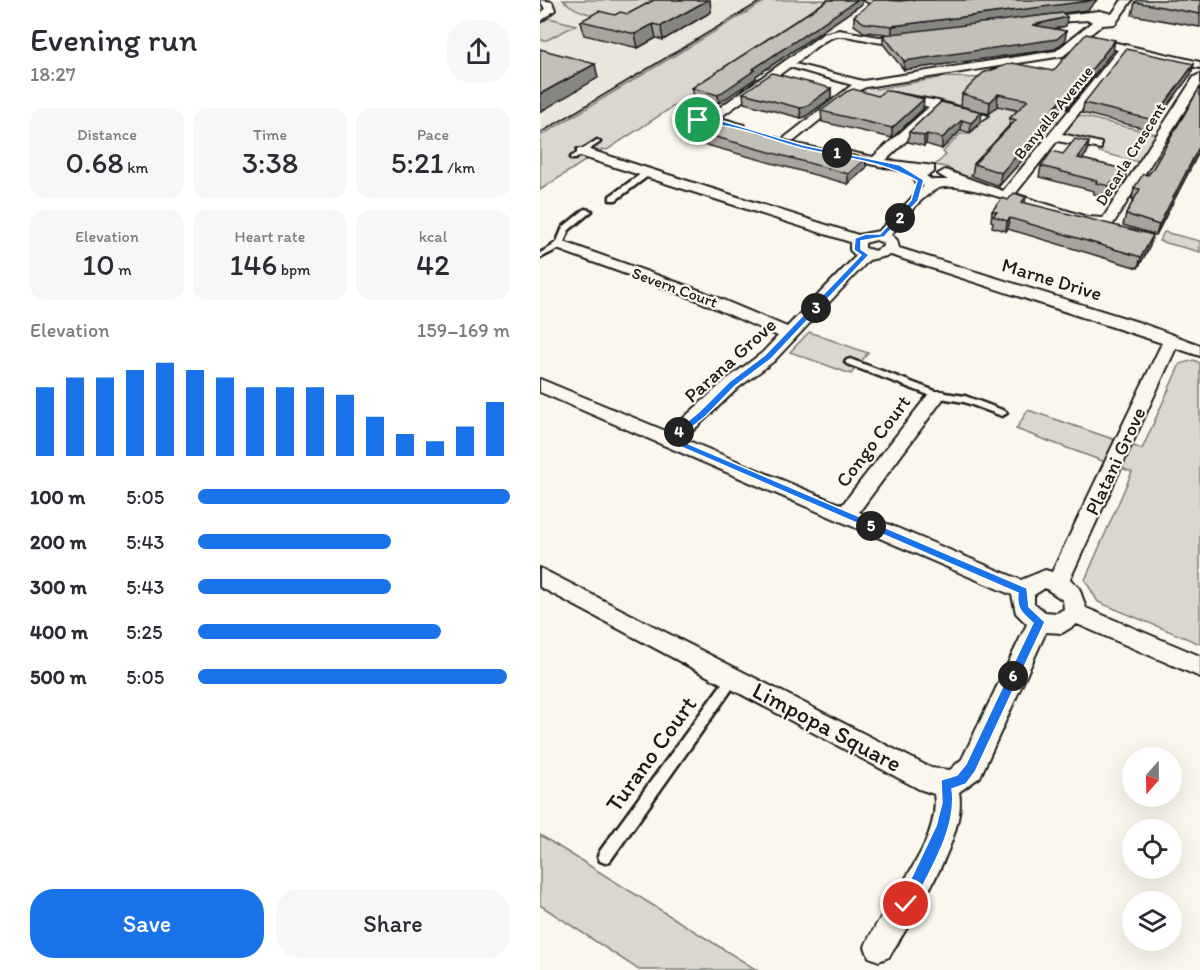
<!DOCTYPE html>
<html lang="en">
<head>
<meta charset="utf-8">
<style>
  body { margin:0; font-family:Itim,sans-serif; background:#f7f7f7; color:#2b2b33; height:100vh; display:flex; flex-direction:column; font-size:22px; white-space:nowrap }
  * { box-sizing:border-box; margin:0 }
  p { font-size:20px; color:#7c7c81 }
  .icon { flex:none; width:33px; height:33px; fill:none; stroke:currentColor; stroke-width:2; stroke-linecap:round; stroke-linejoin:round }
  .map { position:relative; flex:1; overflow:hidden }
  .panel { display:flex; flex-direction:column; background:#fff; width:540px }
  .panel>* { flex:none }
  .needle { width:39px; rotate:200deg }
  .controls { position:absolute; left:582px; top:747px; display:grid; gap:12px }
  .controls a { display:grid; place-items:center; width:60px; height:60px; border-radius:50%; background:#fff; box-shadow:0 6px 24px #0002; font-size:30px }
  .pin { position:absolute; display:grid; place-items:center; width:51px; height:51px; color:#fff; margin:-26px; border:3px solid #fff; border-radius:50%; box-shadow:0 2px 6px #0007 }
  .km { position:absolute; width:30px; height:30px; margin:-15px; border-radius:50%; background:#222; color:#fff; font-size:16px; line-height:30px; text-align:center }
  .round { display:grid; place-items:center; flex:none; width:63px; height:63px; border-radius:24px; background:#f7f7f7 }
  .head { display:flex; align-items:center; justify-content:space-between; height:102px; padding:0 30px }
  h1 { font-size:33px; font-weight:600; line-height:45px }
  .stats { display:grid; grid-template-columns:repeat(3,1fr); gap:9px; height:102px; padding:6px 30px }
  .stats div { display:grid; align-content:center; border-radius:15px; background:#f7f7f7; text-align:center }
  .stats b { font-size:30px; font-weight:600 }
  .stats small { font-size:16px; font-weight:400 }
  .stats p { font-size:16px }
  .chart { height:168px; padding:12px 30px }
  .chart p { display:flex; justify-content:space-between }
  .chart svg { width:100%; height:108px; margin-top:6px; stroke:#1a73e8; stroke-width:6 }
  .action { display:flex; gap:12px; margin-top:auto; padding:12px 30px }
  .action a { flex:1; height:69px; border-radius:24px; background:#1a73e8; color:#fff; font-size:24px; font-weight:600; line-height:69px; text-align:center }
  .action a+a { background:#f7f7f7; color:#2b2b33 }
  ul { padding:0 30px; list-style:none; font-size:20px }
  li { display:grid; grid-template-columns:96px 72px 1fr; align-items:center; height:45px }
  li i { height:15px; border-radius:8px; background:#1a73e8 }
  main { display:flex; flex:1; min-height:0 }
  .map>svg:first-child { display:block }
  .built { fill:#eae6dc }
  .green { fill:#dad7ce; stroke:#7b7a75; stroke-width:1.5 }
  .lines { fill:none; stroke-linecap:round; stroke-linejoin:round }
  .service-casing { stroke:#1c1c1c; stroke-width:5 }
  .minor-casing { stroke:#1c1c1c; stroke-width:4 }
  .service { fill:#fbf7ec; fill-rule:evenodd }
  .minor { fill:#fbf7ec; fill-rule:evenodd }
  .rail { stroke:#1c1c1c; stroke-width:2 }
  .wall { fill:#a8a59e; stroke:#1c1c1c; stroke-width:1.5 }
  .shaded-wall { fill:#888681; stroke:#1c1c1c; stroke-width:1.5 }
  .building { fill:#c3c0b8; stroke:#1c1c1c; stroke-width:1.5 }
  .route { fill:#1a73e8; stroke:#fff; stroke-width:1.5 }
  .labels { text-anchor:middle; stroke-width:4.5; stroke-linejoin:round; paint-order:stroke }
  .far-street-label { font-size:16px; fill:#1c1c1c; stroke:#fbf7ec }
  .street-label { font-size:20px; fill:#1c1c1c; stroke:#fbf7ec }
  .near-street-label { font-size:24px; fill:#1c1c1c; stroke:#fbf7ec }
</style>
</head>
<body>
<main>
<section class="panel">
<div class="head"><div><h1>Evening run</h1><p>18:27</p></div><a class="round"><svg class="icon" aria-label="share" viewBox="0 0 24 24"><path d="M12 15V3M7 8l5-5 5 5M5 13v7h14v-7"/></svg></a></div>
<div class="stats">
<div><p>Distance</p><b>0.68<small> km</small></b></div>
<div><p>Time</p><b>3:38</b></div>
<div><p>Pace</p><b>5:21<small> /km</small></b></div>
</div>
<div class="stats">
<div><p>Elevation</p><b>10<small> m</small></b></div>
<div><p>Heart rate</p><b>146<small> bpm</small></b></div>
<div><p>kcal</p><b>42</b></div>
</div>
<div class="chart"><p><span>Elevation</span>159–169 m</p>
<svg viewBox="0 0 160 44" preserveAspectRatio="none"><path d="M5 44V16M15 44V12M25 44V12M35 44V9M45 44V6M55 44V9M65 44V12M75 44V16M85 44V16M95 44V16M105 44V19M115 44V28M125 44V35M135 44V38M145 44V32M155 44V22"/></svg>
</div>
<ul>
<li><b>100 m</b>5:05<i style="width:100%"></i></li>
<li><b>200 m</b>5:43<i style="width:62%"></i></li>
<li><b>300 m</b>5:43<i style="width:62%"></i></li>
<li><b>400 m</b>5:25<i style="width:78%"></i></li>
<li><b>500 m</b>5:05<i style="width:99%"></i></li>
</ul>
<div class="action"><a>Save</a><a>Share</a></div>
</section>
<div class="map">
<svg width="660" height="970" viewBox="0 0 660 970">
  <rect width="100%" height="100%" fill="#fbf7ec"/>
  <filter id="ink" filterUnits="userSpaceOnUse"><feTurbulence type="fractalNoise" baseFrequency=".0167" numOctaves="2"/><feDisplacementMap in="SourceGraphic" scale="12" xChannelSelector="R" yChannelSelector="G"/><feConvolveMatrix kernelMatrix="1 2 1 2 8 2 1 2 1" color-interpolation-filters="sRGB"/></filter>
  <g filter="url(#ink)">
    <path class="built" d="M0,0H227L0,136V113L60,78L0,112Z"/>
    <g class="green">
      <path d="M23,0H114C105,5 94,13 85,15C64,20 38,14 23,0Z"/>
      <path d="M227,0H297L216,54L247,61L234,70L201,62L67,150L63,149L0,190V136Z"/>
      <path d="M9,18L36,25L7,40H0V23Z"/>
      <path d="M405,77L450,78L440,102L519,121L510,132L471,123L450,147L453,152L427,179L406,167L395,165L406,155L403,152L420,134H430L440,124L439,119L444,113L352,92L337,105L309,98L319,91L333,85L336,89Z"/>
      <path d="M537,115L616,134L598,162L559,152L560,142L522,133Z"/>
      <path d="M624,232L660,241V252L619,241Z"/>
      <path d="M269,332L328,353L311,374L250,352Z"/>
      <path d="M654,360L660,363V644L558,602L545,580L592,472L476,429L488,410L602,449L640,364Z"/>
      <path d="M0,835L217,970H99L0,905Z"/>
    </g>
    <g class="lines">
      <defs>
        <g id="service">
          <path d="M178,110L181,112L180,113L168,116L162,120H179L182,122L181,123L162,125L155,120L164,113Z"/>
          <path d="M57,140L60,142L59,143L35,159H31V157Z"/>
          <path d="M105,171L112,173L76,200H70V196Z"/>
          <path d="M45,209L52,211L29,230L22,247L0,258V253L16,244L23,227Z"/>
          <path d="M310,359L398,392L425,396L465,411L467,413L462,416L424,402L394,397L307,364L305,362L307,360Z"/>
          <path d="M193,672L197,674L199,678L197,682L70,861L65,863L60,861L58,856L60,851L189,674Z"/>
        </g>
        <g id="minor">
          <path d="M0,0L12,2L15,10L0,22V14L5,9Z"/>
          <path d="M324,0H392C381,8 335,8 324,0Z"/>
          <path d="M582,0H592L575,24L562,25L523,56L326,87L313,93L249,145H241L239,142L312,85L250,67L182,116L184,119L204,125V131L175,125L169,115L283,34L299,30L339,37L371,36L372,38C354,52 319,35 299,36C284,37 267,55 255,64L323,81L516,51L552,22L549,20L500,23L495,20L496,18L560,11L572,14Z"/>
          <path d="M572,42L660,62V68L588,52L522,134L561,143V149L517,141L475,194L547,217L563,218L654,77L660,74V86L573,224L561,227L545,225C515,218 421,177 397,189C379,198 364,220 351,235L357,240L359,248L601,323L660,345V356L636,348L530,579L539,588L546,608L660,656V677L537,624L522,633L506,632L440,777L419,792C428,835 372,920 349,957L339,961L329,957L325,947C343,903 402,844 394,794L379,789L0,587V568L391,768L410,770L422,759L487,624L476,613L472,595L0,392V379L128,432L186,380L222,353L238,336L152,298L14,248L12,245L19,241L24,242L164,292L247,327L316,256L310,250V242L37,155V149H47L318,235L339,231L384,186L375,183L373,173L301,158L295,154L301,150L333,157L389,107L353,97V93L398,101L448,116L442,120L400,109L346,160L394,166V172L386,176L392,180H408L398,174L405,170L463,191L578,50L568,47V43ZM336,240L343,243L344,246L335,251L325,248V243ZM351,255L622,343L512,572L505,570L481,580L319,512L403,399L406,395L403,391H391L302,505L144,439L198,388L234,361L329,260ZM505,588L523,600L524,609L517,613L505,612L494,603V595Z"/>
        </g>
      </defs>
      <use href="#service" class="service-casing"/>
      <use href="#minor" class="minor-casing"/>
      <use href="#service" class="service"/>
      <use href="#minor" class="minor"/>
      <path class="rail" d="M0,133L223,0"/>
    </g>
    <g class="wall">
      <path d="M114,0H170L171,12L123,40L116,38L98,48L44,35L41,21L88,14Z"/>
      <path d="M288,0H322V4L216,76V78L179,103L154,96L152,88Z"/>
      <path d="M660,0V27L592,15L595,2Z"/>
      <path d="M359,1L548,10L472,20L526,26L514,29L526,31L525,41L515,49L364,70L343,44V35L347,34L324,32L314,25V16Z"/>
      <path d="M573,51L527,109L522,108L505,129L504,136L459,186L432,176L434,164L469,126L470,118L478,110L457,106L449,114L421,106L422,94L513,71Z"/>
      <path d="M654,64L651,74L610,130L542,113L544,103Z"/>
      <path d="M660,87V150L616,235L583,225L586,214L594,199H592L594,188L612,170Z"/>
      <path d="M291,88V98L265,117L261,118L204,103L203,93Z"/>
      <path d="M401,102L441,122L430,133L421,130L402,149L386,144L384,146L368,142L369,132Z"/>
      <path d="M383,109L352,138L282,122L281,111Z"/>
      <path d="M158,132L257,143L326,158V168L308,184L159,143Z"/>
      <path d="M547,153L542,159L587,170L585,180L576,194L569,193L566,197L554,194V191L499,177L501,166L523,154Z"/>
      <path d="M486,197L485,203L610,246L598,268L468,229L466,231L452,227L453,222L451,221L452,211L468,200Z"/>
    </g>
    <g class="shaded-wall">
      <path d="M168,0H170L171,12L123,40L121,26Z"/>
      <path d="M317,0H322V4L216,76V78L179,103L178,95L213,69Z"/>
      <path d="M550,0H557L548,10L352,35V26Z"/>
      <path d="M527,17L526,26L492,34L493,25Z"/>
      <path d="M113,24L116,38L98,48L95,34Z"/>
      <path d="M526,31L525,41L515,49L364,70V61Z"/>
      <path d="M575,40L573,51L527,109L529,98Z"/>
      <path d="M55,64L58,78L0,112V94Z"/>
      <path d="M654,64L651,74L610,130L613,120Z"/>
      <path d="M291,88V98L265,117L261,118L260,108Z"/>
      <path d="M458,94L457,106L449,114L450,102Z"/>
      <path d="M524,97L522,108L505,129L504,136L459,186L461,173Z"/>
      <path d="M384,99L383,109L352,138V128Z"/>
      <path d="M442,112L441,122L430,133L431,123Z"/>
      <path d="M422,120L421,130L402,149V138Z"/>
      <path d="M387,134L386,144L384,146V136Z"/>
      <path d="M549,142L547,153L536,168L538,158Z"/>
      <path d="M660,145V150L616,235L619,225Z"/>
      <path d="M326,158V168L308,184V174Z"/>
      <path d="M587,170L585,180L576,194L578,184Z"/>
      <path d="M571,182L569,193L566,197L569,186Z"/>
      <path d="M470,218L468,229L466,231L467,221Z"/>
      <path d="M613,235L610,246L598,268L601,257Z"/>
    </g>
    <g class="building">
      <path d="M114,0H168L121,26L113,24L95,34L41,21L59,11L75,15L80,12L88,14Z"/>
      <path d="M288,0H317L213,69L215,70L178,95L152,88Z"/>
      <path d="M334,0H347L359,1L371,0H550L549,1L352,26L324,23L314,16Z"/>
      <path d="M597,0H660V14L595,2Z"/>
      <path d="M523,13L527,17L493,25L526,31L517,39L364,61L343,35Z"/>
      <path d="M546,34L575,40L529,98L524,97L501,123L505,124L461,173L434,164L476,120L470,118L488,100L458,94L450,102L422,94L443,73L472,63L513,71Z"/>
      <path d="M0,49L55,64L0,94Z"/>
      <path d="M586,49L654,64L613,120L544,103Z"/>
      <path d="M232,73L291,88L265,107L260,108L203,93Z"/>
      <path d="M660,87V145L619,225L586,214L600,189L594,188L603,174L608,175L612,170Z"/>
      <path d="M313,89L338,96L345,90L384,99L352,128L281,111L306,92Z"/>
      <path d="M401,102L442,112L431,123L422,120L402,138L387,134L384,136L369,132Z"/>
      <path d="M177,119L257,143L326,158L308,174L158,132Z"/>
      <path d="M535,139L549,142L538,158L587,170L578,184L571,182L569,186L556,183L557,181L501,166L512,151L523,154Z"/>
      <path d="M474,193L486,197L482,202L613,235L601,257L470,218L467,221L453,216L457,212L452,211L462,198L468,200Z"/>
    </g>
  </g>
  <path class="route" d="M156,119L179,120L263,145L360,165L384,180L378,201L344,237L321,241V249L329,255L231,359L195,386L166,416L137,439L487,588L489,607L505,622L435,772L426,784L412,789C418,829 388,873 371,909L366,911L359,904L396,826L402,803L401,780L417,775L426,764L493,623C482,614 476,608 478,593L125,440L159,412L189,382L225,355L321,255L314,250L315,238L326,234H340L371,200L377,181C342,160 300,158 261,148C229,140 196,123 162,125Z"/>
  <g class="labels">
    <g class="far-street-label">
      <text transform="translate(513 112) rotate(-51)" y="6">Banyalla Avenue</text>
      <text transform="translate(590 154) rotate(-58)" y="6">Decarla Crescent</text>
      <text transform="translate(135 287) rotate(20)" y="6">Severn Court</text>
    </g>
    <g class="street-label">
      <text transform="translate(512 279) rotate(17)" y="7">Marne Drive</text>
      <text transform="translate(190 360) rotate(-42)" y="7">Parana Grove</text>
      <text transform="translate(333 441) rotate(-53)" y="7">Congo Court</text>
      <text transform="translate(575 461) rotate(-65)" y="7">Platani Grove</text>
    </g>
    <g class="near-street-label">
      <text transform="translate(287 727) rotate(28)" y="8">Limpopa Square</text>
      <text transform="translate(111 754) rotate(-54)" y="8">Turano Court</text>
    </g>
  </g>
</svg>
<div class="controls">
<a><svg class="needle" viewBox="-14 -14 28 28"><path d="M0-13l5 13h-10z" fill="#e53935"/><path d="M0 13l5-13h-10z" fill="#7c7c81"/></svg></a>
<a><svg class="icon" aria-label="locate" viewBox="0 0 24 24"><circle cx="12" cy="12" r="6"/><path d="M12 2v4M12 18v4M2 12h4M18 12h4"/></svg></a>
<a><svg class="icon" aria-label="layers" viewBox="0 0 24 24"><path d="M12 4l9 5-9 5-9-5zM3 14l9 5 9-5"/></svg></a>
</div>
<div class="pin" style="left:158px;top:120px;background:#1e9e55"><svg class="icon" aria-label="arrive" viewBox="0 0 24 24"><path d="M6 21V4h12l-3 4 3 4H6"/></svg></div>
<div class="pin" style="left:366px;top:904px;background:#d93025"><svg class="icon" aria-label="check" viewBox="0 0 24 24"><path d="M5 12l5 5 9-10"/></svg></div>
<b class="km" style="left:297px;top:153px">1</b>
<b class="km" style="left:360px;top:218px">2</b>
<b class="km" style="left:276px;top:308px">3</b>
<b class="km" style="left:139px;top:432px">4</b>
<b class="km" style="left:331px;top:526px">5</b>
<b class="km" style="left:473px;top:676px">6</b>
</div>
</main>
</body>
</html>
